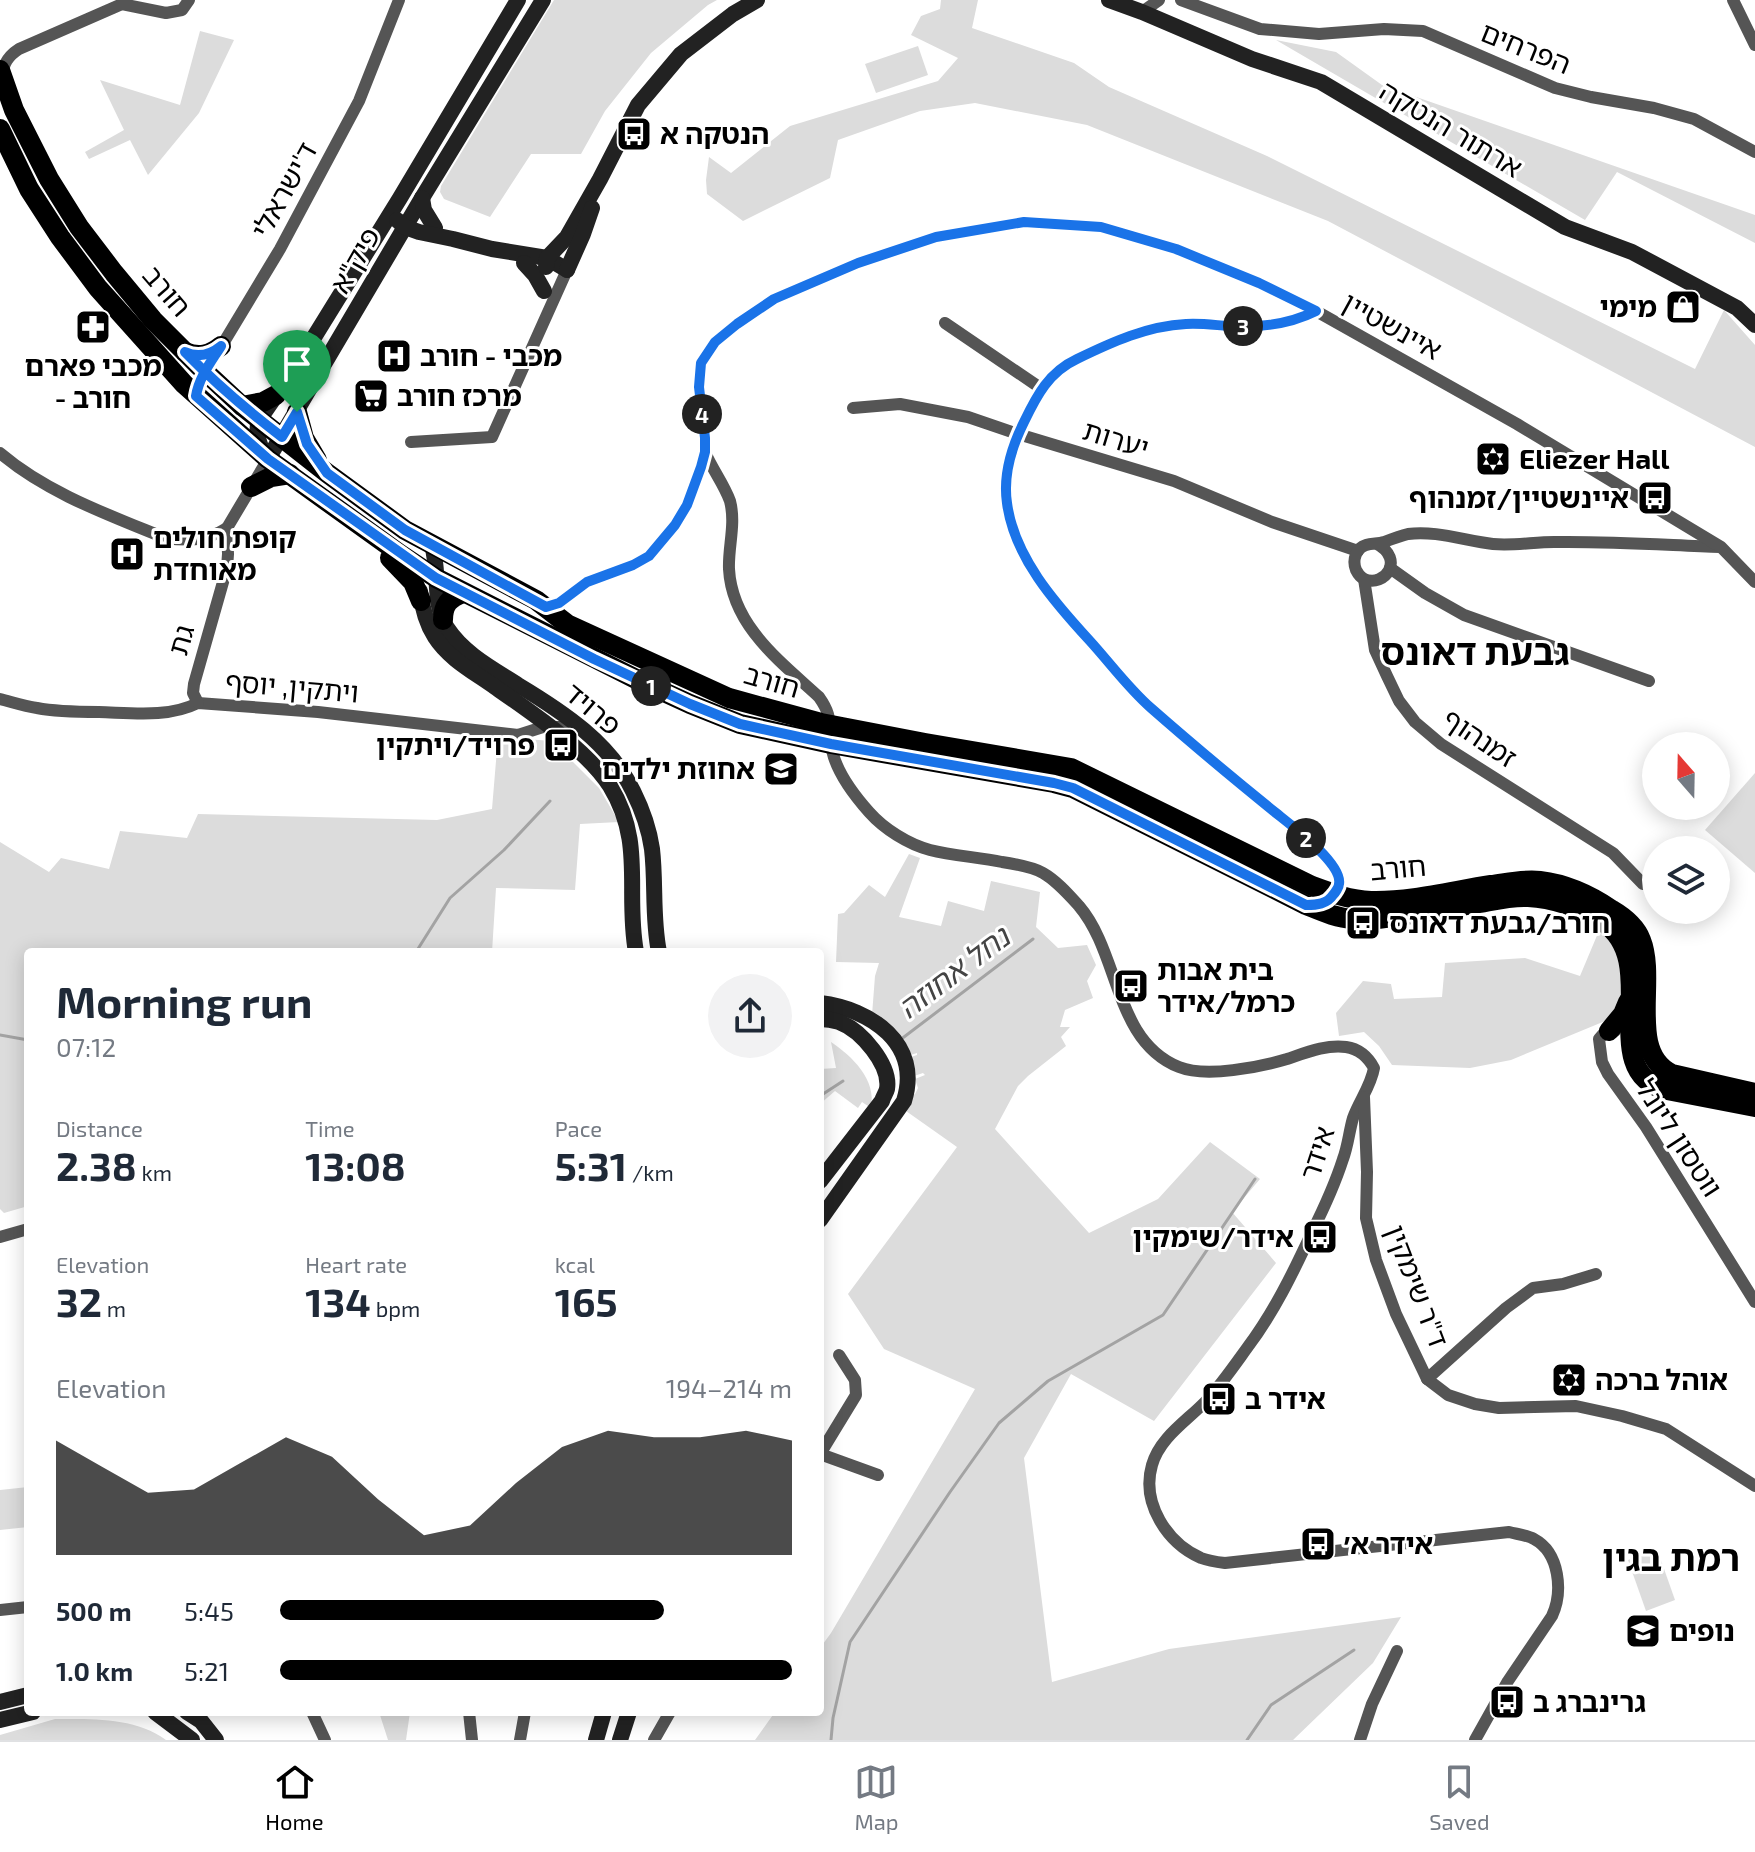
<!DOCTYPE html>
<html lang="en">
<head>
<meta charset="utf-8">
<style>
  body { margin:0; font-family:"Exo 2","Noto Sans Hebrew",sans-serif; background:#f2f2f3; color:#1f2937; height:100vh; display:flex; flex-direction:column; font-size:30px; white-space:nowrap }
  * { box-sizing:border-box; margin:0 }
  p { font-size:26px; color:#747a83 }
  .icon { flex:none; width:44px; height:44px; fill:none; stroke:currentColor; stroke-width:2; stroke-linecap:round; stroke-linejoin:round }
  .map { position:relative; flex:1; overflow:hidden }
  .drawer { position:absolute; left:24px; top:948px; width:800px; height:768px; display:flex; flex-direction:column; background:#fff; border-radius:8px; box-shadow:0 4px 20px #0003 }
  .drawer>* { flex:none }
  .needle { width:52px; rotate:340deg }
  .fabs { position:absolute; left:1642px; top:732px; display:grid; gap:16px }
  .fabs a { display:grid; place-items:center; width:88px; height:88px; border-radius:50%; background:#fff; box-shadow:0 4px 20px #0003; font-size:40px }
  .pin { position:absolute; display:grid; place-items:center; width:68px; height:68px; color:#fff; margin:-82px -34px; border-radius:50% 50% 50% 0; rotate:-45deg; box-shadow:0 0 8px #0007 }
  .pin .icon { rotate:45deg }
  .km { position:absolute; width:40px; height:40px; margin:-20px; border-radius:50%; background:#222; color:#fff; font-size:22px; line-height:40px; text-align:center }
  .round { display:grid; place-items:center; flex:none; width:84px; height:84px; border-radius:42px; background:#f2f2f3 }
  .overview { display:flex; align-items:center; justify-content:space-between; height:136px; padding:0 32px }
  h1 { font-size:44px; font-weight:700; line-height:60px }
  .metrics { display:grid; grid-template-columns:repeat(3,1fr); gap:12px; height:136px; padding:8px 32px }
  .metrics div { display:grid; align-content:center }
  .metrics b { font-size:40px; font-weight:700 }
  .metrics small { font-size:22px; font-weight:400 }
  .metrics p { font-size:22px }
  .chart { height:224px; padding:16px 32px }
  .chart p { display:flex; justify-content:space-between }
  .chart svg { width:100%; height:144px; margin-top:8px; fill:#000; opacity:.7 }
  ul { padding:0 32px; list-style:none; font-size:26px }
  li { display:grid; grid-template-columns:128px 96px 1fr; align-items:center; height:60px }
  li i { height:20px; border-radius:10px; background:#000 }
  .menu { display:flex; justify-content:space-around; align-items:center; height:112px; border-top:2px solid #e0e1e3; background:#fff; font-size:22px; color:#747a83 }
  .menu a { display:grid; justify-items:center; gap:4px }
  .menu .on { color:#000 }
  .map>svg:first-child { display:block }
  .green { fill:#dcdcdc }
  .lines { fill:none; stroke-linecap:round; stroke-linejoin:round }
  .stream { stroke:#a3a3a3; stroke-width:3 }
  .street { stroke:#555; stroke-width:12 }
  .secondary { stroke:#222; stroke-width:16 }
  .primary { stroke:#000; stroke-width:20 }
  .route-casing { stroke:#fff; stroke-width:16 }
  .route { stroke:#1a73e8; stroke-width:10 }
  .labels { text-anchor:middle; stroke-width:6; stroke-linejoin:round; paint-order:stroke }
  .street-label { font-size:28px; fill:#000; stroke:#fff }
  .poi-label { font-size:28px; font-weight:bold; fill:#000; stroke:#fff; text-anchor:start }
  .water-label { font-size:30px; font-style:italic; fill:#444; stroke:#fff }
  .district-label { font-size:36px; font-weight:bold; fill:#000; stroke:#fff }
</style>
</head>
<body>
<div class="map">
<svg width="1755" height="1740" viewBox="0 0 1755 1740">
  <rect width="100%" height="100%" fill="#fff"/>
  <g class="green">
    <path d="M554,0H717L708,5L651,53L605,111L581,154H531L490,217L444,199L440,192L441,186Z"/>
    <path d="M941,0H978L972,28L1074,63L1109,87L1267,156L1695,369L1724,310L1755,345V447L1328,221L1087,125L975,103L920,111L838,140L830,178L743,221L707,194L706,180L709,157L731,173L790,126L938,81L958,58L911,35L921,16L940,9Z"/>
    <path d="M200,31L234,40L199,113L148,175L130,140L89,159L85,152L124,130L100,80L180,105Z"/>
    <path d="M1276,40L1336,52L1382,85L1755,215V243L1617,172L1585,220Z"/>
    <path d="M918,46L928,75L876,93L865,64Z"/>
    <path d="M498,737L552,741L599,788L619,822L580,824L575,890L496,888L492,952H28V1206L4,1213L0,1209V842L49,872L61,858L109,869L120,831L187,838L198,814L437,820L492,809Z"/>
    <path d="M1755,773V873L1705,830Z"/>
    <path d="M909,854L920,858L899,917L941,926L948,901L984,911L991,881L1040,892L1036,927L1058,948L1087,945L1096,965L1087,981L1093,998L1065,1010L1060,1027H1070L1061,1037L1066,1046L1028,1076L1018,1086L995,1129L1089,1233L1158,1199L1210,1142L1260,1179L1232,1212L1276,1263L1154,1421L1071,1374L1024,1458L1052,1682L1169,1649L1401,1617L1373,1663L1293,1740H755L775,1712H820V1648L831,1633L975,1389L884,1349L848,1294L957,1147L906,1111L909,1097L915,1094L918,1088L915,1079L925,1075L923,1073L914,1076L908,1058L917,1055V1053L907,1056L872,1015L875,976L879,963L836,962L838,914L844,913L869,885L885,897Z"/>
    <path d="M1601,926L1617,946L1628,989L1610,1019L1511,1060L1470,1068L1392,1065L1379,1046L1364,1032L1339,1036L1336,1013L1363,981L1391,984L1394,999L1442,997L1445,963L1525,958L1580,976Z"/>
    <path d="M831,1042C852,1056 877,1080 871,1108L862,1102L858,1108L835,1091L820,1104V1069L836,1068Z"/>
    <path d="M28,1487V1527L0,1530V1490Z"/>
    <path d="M1657,1549L1675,1600L1646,1611L1628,1560Z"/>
    <path d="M379,1712H410L406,1740H388Z"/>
    <path d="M55,1719C91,1719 135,1717 166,1740H0V1735Z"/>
  </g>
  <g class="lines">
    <g class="stream">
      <path d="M416,952L450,898L504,850L550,801"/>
      <path d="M0,1035L28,1040"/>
      <path d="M900,1040L1033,939"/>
      <path d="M820,1096L843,1081"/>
      <path d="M831,1740L833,1718L850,1642L950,1492L999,1423L1048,1381L1163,1315L1255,1179"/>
      <path d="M1247,1740L1271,1705L1354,1650"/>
    </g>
    <g class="street">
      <path d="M1181,0L1260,29L1319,34L1384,29L1423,31L1555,88L1591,97L1654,108L1694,119L1755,152"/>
      <path d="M1733,0L1755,45"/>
      <path d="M1142,12L1159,0"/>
      <path d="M2,76C3,64 8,56 19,49L122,4L166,13L182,10L189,0"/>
      <path d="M945,323L1042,389"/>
      <path d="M218,352L280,249L359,101L399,0"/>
      <path d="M853,408L900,404L968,417L1018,434L1174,481L1272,522L1358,551"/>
      <path d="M411,442L492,437L567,270"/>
      <path d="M705,452C712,469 724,484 730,501C736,524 728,547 729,569C732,626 781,662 819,697C833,717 828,722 831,743C833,768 853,794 869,812C884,829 908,844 930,850C953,856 979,857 1002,862C1015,864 1032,867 1043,873C1057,881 1069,895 1079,906C1120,954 1114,1041 1179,1067C1206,1078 1260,1067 1287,1059C1305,1053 1327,1044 1346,1047C1360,1049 1368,1057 1374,1068C1371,1086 1359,1101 1353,1118C1349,1132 1348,1146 1343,1159C1335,1184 1324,1208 1312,1232C1293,1273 1274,1312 1247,1348C1234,1366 1221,1385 1206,1401C1187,1421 1160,1437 1152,1465C1141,1503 1167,1543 1201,1558C1209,1561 1217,1562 1225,1563L1509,1532C1516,1534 1527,1535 1534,1539C1560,1553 1563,1592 1552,1616L1508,1681L1475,1740"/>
      <path d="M0,453C47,493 109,515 165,538C188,541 207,541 227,528"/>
      <path d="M1377,544C1405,559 1385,588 1364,579C1360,577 1358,574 1356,570C1352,560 1356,548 1366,545C1372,543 1378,544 1384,542C1392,539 1400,536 1408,534C1435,530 1466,541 1493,544C1513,546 1534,542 1554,542C1609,541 1665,545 1720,547"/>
      <path d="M1390,568L1425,593L1464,615L1649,681"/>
      <path d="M1364,579L1375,650L1387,676L1399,701L1415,722L1441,744L1613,853L1643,884"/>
      <path d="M546,607L559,603L587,582L633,565L649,556L675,525L687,505L701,467L705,452V438L699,387L701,363L715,342L737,324L774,299L858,263L936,237L1024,222L1101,227L1176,249L1259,283L1316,311L1517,424L1721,547L1755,582"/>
      <path d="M0,699C12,702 24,706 37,708C57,712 78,712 99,712C132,713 168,718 198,703L318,712L518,735L543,727H580"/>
      <path d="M198,703L193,693L194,684L227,568L228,554L227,528L268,459"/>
      <path d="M1309,905C1325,903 1334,898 1339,883C1334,854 1289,824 1266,805C1228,773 1188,741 1151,708C1134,693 1121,675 1106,659C1067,616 1015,563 1007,503C1004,481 1009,465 1015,444C1024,412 1043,378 1072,361C1106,342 1147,326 1186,324C1200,323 1214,325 1228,326C1259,328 1288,325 1316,311"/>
      <path d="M1615,1031L1605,1032L1599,1039L1602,1062L1608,1074L1646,1127L1755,1302"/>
      <path d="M1364,1097L1367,1172L1366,1218L1376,1260L1396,1314L1427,1379L1448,1395L1475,1404L1499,1408L1576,1406L1622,1416L1666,1429L1755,1486"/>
      <path d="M0,1237L28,1229"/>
      <path d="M839,1355L855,1380L856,1395L820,1454L878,1475"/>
      <path d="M1427,1379L1506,1308L1533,1288L1563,1284L1596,1274"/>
      <path d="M0,1610L28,1607"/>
      <path d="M312,1712L325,1740"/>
      <path d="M469,1712L472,1740"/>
      <path d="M520,1740L525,1712"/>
      <path d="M654,1740L670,1712"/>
      <path d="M1360,1740L1372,1704L1397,1651"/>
    </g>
    <g class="secondary">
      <path d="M518,0L400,198L295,368L259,420C255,435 259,446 268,459L422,198L543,0"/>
      <path d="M1109,0L1142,12L1252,59L1321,82L1565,227L1632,252L1737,308L1755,325"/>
      <path d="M422,198L424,210L435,228"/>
      <path d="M397,220L405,227L419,232L453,239L492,249L547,258L567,270"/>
      <path d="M524,263L535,275L544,291"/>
      <path d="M546,267L547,258L567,237L600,179L638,105L681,54L733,14L757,0"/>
      <path d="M567,270L583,234L592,208"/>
      <path d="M432,545C440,572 432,603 447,628C464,654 493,669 518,685C563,712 610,743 633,791C642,809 649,828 652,849C656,883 652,918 659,952"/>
      <path d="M420,591C422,607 426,623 435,637C449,659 474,672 495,687C531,712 587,750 610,786C645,843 625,892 636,952"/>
      <path d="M820,1003C871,1009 922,1044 904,1101L820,1220"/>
      <path d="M820,1019C827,1019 833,1020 839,1022C861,1030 891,1065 887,1089C886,1093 883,1097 882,1101L820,1181"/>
      <path d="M0,1702L28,1695"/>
      <path d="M155,1712L192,1740"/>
      <path d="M187,1712L201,1721L216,1740"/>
      <path d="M0,1720L33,1712"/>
      <path d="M596,1740L604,1712"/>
      <path d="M620,1740L629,1712"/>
    </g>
    <g class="primary">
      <path d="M0,70L14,110L49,179L79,227L114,273L153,320L199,366L242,406L327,473L405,530L536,600L567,624L729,698L821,723L925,743L1071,768L1312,886C1331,893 1350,900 1371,901C1411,902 1452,891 1491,885C1507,883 1523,879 1540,881C1566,884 1590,895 1612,910C1624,917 1636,927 1641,940C1657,980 1627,1053 1672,1074L1755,1093"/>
      <path d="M0,129L29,189L60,237L98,288L184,384L268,459L400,554L436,578L642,682L690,704L740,724L831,744L1054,783L1073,788L1306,905C1321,911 1336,918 1353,919C1371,921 1389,918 1407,915C1432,911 1456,907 1480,903C1496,900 1512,896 1528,897C1555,898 1580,908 1603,922C1665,963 1593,1072 1667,1090L1755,1107"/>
      <path d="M185,352C199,358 210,355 221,346"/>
      <path d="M242,406L263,402L276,395"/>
      <path d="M297,412L304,438L317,460"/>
      <path d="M251,487L271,477L290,474"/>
      <path d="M390,558L413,582L421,601"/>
      <path d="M443,620C443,605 449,598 463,593"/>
      <path d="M1609,1031L1623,1014L1628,1002"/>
    </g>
  </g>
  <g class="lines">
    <defs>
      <path id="route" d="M297,412L282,437C248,411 215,383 185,352C198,358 210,355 221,346C211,362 199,377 196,396L268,459L436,578L594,659L690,704L740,724L831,744L1054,783L1073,788L1306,905C1317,905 1327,904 1333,895C1335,893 1339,887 1339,884C1343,864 1291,825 1276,813C1234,779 1192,744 1151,708C1129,689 1110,663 1090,641C1055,603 1014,557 1007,503C1003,476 1012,446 1024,422C1037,395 1049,372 1077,359C1112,342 1147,326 1186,324C1200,323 1214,325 1228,326C1259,328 1288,325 1316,311L1259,283L1176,249L1101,227L1024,222L936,237L858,263L774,299L737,324L715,342L701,363L699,387L705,438V452L701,467L687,505L675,525L649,556L633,565L587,582L559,603L546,607L405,530L327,473L307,444L297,412"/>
    </defs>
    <use href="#route" class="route-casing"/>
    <use href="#route" class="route"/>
  </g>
  <defs>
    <symbol id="bus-square" viewBox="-11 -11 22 22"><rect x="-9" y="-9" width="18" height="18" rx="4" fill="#000" stroke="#fff"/><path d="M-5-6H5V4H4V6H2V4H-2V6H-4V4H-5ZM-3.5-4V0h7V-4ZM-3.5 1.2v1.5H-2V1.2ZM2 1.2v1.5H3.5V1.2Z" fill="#fff"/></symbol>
    <symbol id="shop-square" viewBox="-11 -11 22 22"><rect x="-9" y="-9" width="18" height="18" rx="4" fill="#000" stroke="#fff"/><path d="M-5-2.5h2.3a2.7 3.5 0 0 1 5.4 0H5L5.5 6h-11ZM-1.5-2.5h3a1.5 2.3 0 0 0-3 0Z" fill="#fff"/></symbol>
    <symbol id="pharmacy-square" viewBox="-11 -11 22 22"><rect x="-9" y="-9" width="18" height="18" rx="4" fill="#000" stroke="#fff"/><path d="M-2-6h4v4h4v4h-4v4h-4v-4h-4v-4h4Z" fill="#fff"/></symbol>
    <symbol id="hospital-square" viewBox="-11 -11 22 22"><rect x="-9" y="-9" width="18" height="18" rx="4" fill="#000" stroke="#fff"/><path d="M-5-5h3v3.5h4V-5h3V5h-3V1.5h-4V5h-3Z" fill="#fff"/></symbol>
    <symbol id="supermarket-square" viewBox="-11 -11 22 22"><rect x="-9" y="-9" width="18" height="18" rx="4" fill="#000" stroke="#fff"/><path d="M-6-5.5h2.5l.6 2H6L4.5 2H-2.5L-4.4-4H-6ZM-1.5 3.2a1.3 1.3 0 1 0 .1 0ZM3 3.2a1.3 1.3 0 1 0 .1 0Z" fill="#fff"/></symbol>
    <symbol id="synagogue-square" viewBox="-11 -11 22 22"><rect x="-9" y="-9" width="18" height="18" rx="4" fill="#000" stroke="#fff"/><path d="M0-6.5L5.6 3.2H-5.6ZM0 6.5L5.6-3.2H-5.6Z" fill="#fff"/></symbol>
    <symbol id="school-square" viewBox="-11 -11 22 22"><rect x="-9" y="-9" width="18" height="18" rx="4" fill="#000" stroke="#fff"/><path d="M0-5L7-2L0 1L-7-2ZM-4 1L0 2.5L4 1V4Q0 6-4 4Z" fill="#fff"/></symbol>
  </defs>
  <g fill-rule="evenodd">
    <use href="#bus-square" x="614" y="114" width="40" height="40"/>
    <use href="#shop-square" x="1663" y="287" width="40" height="40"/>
    <use href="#pharmacy-square" x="73" y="307" width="40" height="40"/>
    <use href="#hospital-square" x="374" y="336" width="40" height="40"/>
    <use href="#supermarket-square" x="351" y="376" width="40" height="40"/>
    <use href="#synagogue-square" x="1473" y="439" width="40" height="40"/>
    <use href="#bus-square" x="1635" y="478" width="40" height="40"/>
    <use href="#hospital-square" x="107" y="534" width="40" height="40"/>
    <use href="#bus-square" x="541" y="725" width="40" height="40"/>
    <use href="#school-square" x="761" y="749" width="40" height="40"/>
    <use href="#bus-square" x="1343" y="903" width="40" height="40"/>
    <use href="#bus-square" x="1111" y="966" width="40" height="40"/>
    <use href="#bus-square" x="1300" y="1217" width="40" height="40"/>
    <use href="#synagogue-square" x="1549" y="1360" width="40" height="40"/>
    <use href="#bus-square" x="1199" y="1379" width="40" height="40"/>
    <use href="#bus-square" x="1298" y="1524" width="40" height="40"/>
    <use href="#school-square" x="1623" y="1611" width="40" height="40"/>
    <use href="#bus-square" x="1487" y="1682" width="40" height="40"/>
  </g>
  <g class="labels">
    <g class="street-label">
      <text transform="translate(1526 48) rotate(22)" y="10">הפרחים</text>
      <text transform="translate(1451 129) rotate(31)" y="10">ארתור הנטקה</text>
      <text transform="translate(284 190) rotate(-61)" y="10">ד'ישראלי</text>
      <text transform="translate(355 260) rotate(-60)" y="10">פיק"א</text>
      <text transform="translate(167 291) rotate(49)" y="10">חורב</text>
      <text transform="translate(1392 326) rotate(29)" y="10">איינשטיין</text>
      <text transform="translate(1116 439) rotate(17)" y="10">יערות</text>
      <text transform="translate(181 640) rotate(-74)" y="10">גת</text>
      <text transform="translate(772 681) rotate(16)" y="10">חורב</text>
      <text transform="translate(292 687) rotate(5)" y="10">ויתקין, יוסף</text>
      <text transform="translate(593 709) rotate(40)" y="10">פרויד</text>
      <text transform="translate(1480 738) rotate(34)" y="10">זמנהוף</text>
      <text transform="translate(1398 868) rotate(-5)" y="10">חורב</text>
      <text transform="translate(1679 1138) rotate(57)" y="10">ווטסון ליונל</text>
      <text transform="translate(1317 1153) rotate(-72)" y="10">אידר</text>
      <text transform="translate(1417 1286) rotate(69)" y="10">ד"ר שימקין</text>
    </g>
    <g class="poi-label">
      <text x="660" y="144">הנטקה א</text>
      <text x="1657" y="317" text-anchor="end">מימי</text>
      <text x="420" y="366">מכבי - חורב</text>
      <text x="93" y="376" text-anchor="middle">מכבי פארם<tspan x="93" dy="32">- חורב</tspan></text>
      <text x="397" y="406">מרכז חורב</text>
      <text x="1519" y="469">Eliezer Hall</text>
      <text x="1629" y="508" text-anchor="end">איינשטיין/זמנהוף</text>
      <text x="153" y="548">קופת חולים<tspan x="153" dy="32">מאוחדת</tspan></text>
      <text x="535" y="755" text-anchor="end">פרויד/ויתקין</text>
      <text x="755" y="779" text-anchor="end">אחוזת ילדים</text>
      <text x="1389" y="933">חורב/גבעת דאונס</text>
      <text x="1157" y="980">בית אבות<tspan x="1157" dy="32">כרמל/אידר</tspan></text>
      <text x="1294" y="1247" text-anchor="end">אידר/שימקין</text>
      <text x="1595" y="1390">אוהל ברכה</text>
      <text x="1245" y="1409">אידר ב</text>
      <text x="1344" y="1554">אידר א׳</text>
      <text x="1669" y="1641">נופים</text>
      <text x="1533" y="1712">גרינברג ב</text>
    </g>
    <g class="water-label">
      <text transform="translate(954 973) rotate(-37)" y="10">נחל אחוזה</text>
    </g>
    <g class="district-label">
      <text x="1475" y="665">גבעת דאונס</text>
      <text x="1671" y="1571">רמת בגין</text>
    </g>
  </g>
</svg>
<div class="fabs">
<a><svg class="needle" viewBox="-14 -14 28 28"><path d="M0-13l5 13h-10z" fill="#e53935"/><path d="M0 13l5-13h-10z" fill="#747a83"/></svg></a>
<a><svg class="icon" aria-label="layers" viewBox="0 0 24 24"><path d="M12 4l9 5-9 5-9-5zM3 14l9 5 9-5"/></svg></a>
</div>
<div class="pin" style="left:297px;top:412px;background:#1e9e55"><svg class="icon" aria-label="arrive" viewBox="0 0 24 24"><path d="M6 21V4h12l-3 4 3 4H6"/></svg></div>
<b class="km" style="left:651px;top:686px">1</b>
<b class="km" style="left:1306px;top:838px">2</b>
<b class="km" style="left:1243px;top:326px">3</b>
<b class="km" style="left:702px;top:414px">4</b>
<section class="drawer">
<div class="overview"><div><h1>Morning run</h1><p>07:12</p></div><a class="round"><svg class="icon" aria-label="share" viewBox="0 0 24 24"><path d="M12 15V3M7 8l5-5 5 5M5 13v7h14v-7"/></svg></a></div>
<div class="metrics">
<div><p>Distance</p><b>2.38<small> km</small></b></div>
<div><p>Time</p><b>13:08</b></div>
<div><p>Pace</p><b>5:31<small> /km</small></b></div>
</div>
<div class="metrics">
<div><p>Elevation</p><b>32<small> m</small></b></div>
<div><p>Heart rate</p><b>134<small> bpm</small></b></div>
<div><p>kcal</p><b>165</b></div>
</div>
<div class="chart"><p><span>Elevation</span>194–214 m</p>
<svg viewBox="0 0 160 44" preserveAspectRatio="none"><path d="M0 44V9L10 17L20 25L30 24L40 16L50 8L60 14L70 27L80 38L90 35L100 22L110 11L120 6L130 8L140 8L150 6L160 9V44z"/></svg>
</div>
<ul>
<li><b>500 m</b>5:45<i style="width:75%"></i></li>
<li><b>1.0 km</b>5:21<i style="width:100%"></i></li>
</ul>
</section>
</div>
<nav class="menu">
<a class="on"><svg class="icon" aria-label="home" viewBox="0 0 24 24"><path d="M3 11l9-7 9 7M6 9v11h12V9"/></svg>Home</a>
<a><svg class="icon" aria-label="map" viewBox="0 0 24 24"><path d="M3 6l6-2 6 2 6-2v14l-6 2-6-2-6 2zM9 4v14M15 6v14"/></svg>Map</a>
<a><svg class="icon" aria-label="saved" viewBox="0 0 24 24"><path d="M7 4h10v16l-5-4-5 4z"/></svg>Saved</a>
</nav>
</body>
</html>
